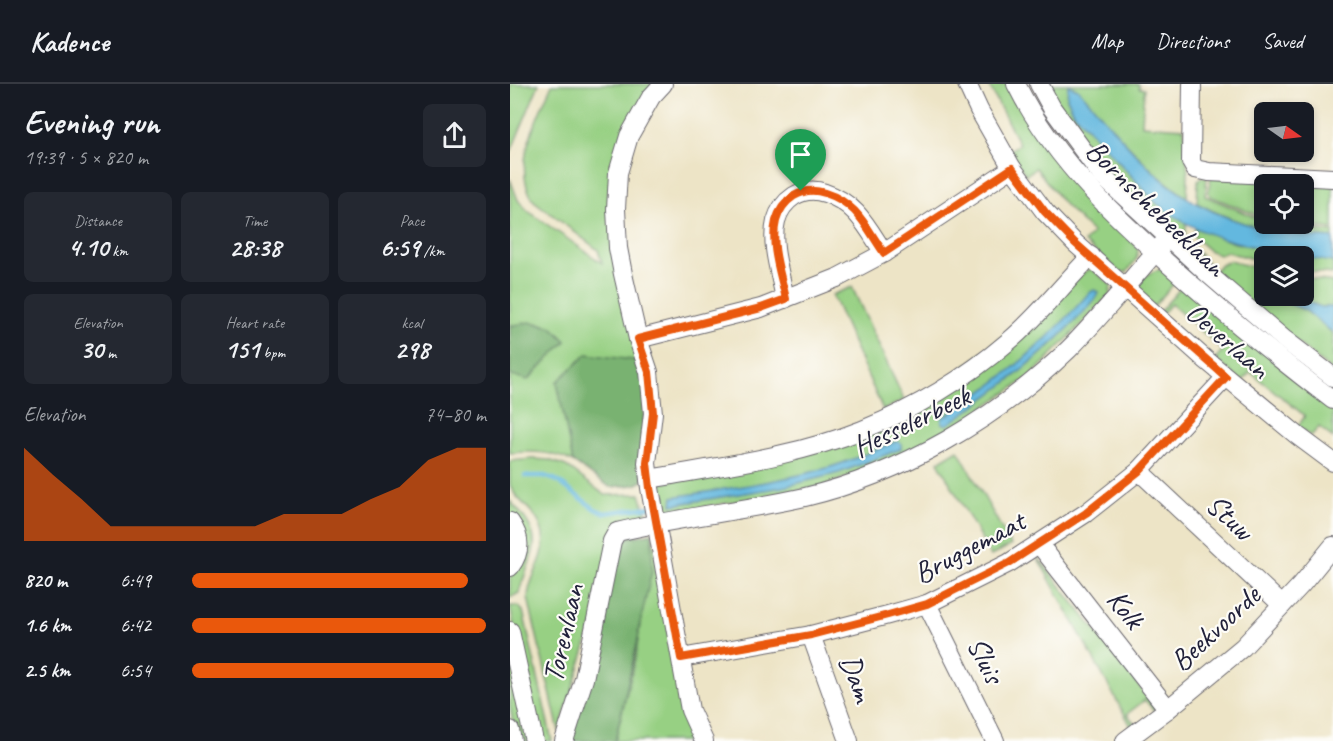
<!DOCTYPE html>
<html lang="en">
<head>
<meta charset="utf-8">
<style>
  body { margin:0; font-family:Caveat,sans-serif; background:#242831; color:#f1f3f6; height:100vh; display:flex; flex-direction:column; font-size:22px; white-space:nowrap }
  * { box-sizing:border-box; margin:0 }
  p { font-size:20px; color:#9ea1a6 }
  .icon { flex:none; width:33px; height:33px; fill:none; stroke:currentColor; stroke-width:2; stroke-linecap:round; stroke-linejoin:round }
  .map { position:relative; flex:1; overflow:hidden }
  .details { display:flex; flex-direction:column; background:#171b24; width:510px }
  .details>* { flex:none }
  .needle { width:39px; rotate:104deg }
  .tools { position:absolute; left:744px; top:18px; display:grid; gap:12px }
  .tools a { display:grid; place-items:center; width:60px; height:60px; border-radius:9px; background:#171b24; box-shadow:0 3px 9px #0003; font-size:30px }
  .pin { position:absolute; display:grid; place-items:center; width:51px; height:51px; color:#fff; margin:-62px -26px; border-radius:50% 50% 50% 0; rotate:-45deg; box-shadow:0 0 6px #0007 }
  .pin .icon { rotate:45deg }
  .round { display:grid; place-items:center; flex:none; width:63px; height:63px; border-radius:9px; background:#242831 }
  .summary { display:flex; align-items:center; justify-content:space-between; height:102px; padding:0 24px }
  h1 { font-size:33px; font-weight:700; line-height:45px }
  .figures { display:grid; grid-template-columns:repeat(3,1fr); gap:9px; height:102px; padding:6px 24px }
  .figures div { display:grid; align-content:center; border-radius:9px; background:#242831; text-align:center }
  .figures b { font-size:26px; font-weight:700 }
  .figures small { font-size:16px; font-weight:400 }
  .figures p { font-size:16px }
  .chart { height:168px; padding:12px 24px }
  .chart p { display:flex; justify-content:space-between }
  .chart svg { width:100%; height:108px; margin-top:6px; fill:#ea580c; opacity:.7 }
  ul { padding:0 24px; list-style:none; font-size:20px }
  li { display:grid; grid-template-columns:96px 72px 1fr; align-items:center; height:45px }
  li i { height:15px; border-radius:8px; background:#ea580c }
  header { display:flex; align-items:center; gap:36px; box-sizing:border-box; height:84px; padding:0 30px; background:#171b24; border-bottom:2px solid #363941 }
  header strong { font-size:28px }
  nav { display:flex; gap:33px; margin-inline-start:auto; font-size:21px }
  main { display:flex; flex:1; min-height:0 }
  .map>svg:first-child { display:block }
  .green { fill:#97d083; stroke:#5c795f; stroke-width:1.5 }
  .forest { fill:#79b271; stroke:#4e6a56; stroke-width:1.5 }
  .water { fill:#63b8df; stroke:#426d8d; stroke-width:1.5 }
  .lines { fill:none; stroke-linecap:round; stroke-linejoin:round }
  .stream { stroke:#63b8df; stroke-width:4.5 }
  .minor-casing { stroke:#69666c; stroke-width:20 }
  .minor { stroke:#fff; stroke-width:18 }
  .route-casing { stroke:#fff; stroke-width:12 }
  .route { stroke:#ea580c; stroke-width:8 }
  .labels { text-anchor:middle; stroke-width:4.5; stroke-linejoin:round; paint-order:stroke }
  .street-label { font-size:30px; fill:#22223b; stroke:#fdfcf7 }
</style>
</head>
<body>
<header>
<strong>Kadence</strong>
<nav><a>Map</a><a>Directions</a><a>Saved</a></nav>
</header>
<main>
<section class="details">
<div class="summary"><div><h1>Evening run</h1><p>19:39 · 5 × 820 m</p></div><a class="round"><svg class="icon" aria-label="share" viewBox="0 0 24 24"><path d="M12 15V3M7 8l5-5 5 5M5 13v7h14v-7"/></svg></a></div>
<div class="figures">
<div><p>Distance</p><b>4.10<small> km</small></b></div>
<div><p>Time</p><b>28:38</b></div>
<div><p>Pace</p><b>6:59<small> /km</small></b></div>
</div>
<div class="figures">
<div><p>Elevation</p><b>30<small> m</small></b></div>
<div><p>Heart rate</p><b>151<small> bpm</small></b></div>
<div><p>kcal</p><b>298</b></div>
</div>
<div class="chart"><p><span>Elevation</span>74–80 m</p>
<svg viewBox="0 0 160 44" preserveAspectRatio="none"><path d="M0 44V6L10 17L20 27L30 38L40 38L50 38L60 38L70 38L80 38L90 33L100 33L110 33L120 27L130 22L140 11L150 6L160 6V44z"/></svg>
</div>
<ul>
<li><b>820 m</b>6:49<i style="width:94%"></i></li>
<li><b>1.6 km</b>6:42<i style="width:100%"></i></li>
<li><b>2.5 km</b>6:54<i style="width:89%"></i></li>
</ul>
</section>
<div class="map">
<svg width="823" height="657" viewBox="0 0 823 657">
  <rect width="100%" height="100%" fill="#fdfcf7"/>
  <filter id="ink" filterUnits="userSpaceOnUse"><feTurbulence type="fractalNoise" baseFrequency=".0167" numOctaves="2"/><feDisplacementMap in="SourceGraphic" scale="12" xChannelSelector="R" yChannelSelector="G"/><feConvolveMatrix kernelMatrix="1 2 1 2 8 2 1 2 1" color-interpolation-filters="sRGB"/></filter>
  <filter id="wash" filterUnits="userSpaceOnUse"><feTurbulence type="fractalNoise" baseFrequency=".008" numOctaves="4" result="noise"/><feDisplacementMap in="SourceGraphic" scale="24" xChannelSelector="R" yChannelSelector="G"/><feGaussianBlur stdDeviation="1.35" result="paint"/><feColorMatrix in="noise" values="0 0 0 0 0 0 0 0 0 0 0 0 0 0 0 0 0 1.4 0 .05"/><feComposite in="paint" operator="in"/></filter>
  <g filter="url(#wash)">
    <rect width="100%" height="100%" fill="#ede4c6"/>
    <g class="green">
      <path d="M0,0H29L0,70Z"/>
      <path d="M42,0H145L106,77L130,277L47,297L63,378C41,367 23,367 0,369V291L18,295L56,257C37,237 27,236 0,242V95L8,116L18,127L92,179L88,166L24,117C0,83 27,35 42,0Z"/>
      <path d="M478,0H503L628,165L627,174L617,188H610L574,158L583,149L554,120L526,84L516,91L499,67L509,60Z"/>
      <path d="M533,0H629V4L634,5L632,41L674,44L678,91L677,114L646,90L618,61L557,14L564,29L646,119L676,140L675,155L699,180L594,87Z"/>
      <path d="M691,93H697L695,112L754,137V140L823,148V154C772,152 732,143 687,119L688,96Z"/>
      <path d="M701,93L823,100V145L779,140H794V100H754V134L700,112L698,108Z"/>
      <path d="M685,144L725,159L789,172H754V178L717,168L709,171L699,166L684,153Z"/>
      <path d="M794,173L823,178V190L794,187Z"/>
      <path d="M720,177L754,186V201L750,199L745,205L754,209V212H760L795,226L823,249V288L703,189L710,181Z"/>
      <path d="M582,185L601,201L600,211L520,293L404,369L312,402L153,430L146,405L149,400L386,337L577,186Z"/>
      <path d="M647,186H655L669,194L643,223L628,205C629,195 638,189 647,186Z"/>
      <path d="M794,194L823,198V223H811L782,212H794Z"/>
      <path d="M675,199L823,321V354L809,343L801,352L788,342L795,332L740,288L732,298L705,275L713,266L661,220L652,230L649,228Z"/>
      <path d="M342,203L394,316L373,326L322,211Z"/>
      <path d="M448,366L501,461L481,472L428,378Z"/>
      <path d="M23,375L39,376L56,382L95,411L130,410L136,429L81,546L49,647L18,514C18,492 37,477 33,451C29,426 4,417 0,401C0,394 0,384 0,377Z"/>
      <path d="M0,417C39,457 22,464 9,509L0,514V493L11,477L0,430Z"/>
      <path d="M142,449L187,657H105L126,571Z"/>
      <path d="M526,471L646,623L644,627L635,616L617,630L626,641L622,644Z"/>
      <path d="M0,522H8L13,527L42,657H28Z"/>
      <path d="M0,567L20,657H6L0,622Z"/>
    </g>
    <g class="forest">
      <path d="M19,238L42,243L56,257L18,296L0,291V242Z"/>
      <path d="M77,270L130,277L135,296L133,397L125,401L100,403L63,378L47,298Z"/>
      <path d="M142,449V487L128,548L129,550L105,657H61L108,456Z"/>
    </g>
    <g class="water">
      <path d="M558,1L568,5C594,33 618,64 646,90C695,135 758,151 823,154V178C812,177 801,174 792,172C739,162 689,155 646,119L564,29L557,14Z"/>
      <path d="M584,206L588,208C586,217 575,226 569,233C530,275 485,309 437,341L432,339V334C489,300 536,259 579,209Z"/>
      <path d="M760,212H781L811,223H823V249L795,226Z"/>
      <path d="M387,357L391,360V365L329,389L273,403L162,421L163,413C214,405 267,398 317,384C341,377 364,367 387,357Z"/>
    </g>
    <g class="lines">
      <path class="stream" d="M15,392H34L46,396L85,425L95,429L139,423"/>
    </g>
  </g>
  <g filter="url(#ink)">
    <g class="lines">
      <defs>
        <g id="minor">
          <path d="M153,0L141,13L119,52L108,89L106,125L108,164L113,190L128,255L139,288L143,329L137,379L140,404L180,626L194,657"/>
          <path d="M457,0L469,26L502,84"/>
          <path d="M506,0C546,81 615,142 682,201C728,241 775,280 823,316"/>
          <path d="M529,0L542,24L592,92L697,189L775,256L823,293"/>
          <path d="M682,0L681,78L685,85L699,88L823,94"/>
          <path d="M275,215C271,191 260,161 266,137C269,126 275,118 284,112C294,106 304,105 315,109C346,119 357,143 374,169"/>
          <path d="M128,255L251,224L327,194L374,169L502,84L535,128L565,159L696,276L788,352L823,378"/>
          <path d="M629,387L772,521"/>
          <path d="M139,395C210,382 284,373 352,346C404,325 456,294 499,257C529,232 553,200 581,172"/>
          <path d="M0,438C11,453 11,468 0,483"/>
          <path d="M529,460L658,625"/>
          <path d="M417,520L485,657"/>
          <path d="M0,547L24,657"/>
          <path d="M301,551L339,657"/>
          <path d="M171,574L301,551L378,531L417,520L499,479L576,429L629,387L716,293"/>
          <path d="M0,646L2,657"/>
          <path d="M54,657L74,595L102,457L107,448C169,433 233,427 295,413C392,390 488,334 559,265C594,230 625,190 659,153"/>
          <path d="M615,657L658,625L733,563L792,500L823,462"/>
        </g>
      </defs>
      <use href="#minor" class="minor-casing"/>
      <use href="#minor" class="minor"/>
    </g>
  </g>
  <g class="lines" filter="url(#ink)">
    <defs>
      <path id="route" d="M502,84L535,128L565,159L716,293L629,387L576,429L499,479L417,520L378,531L301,551L171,574L140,404L137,379L143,329L139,288L128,255L251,224L276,215C271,191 260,161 266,137C269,126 275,118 284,112C294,106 304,105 315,109C347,119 356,143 374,169Z"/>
    </defs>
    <use href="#route" class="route-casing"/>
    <use href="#route" class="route"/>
  </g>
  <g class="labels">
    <g class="street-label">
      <text transform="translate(646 124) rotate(44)" y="10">Bornschebeeklaan</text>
      <text transform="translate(718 256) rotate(41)" y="10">Oeverlaan</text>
      <text transform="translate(401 337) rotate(-26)" y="10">Hesselerbeek</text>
      <text transform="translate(720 433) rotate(43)" y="10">Stuw</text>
      <text transform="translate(459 463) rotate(-28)" y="10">Bruggemaat</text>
      <text transform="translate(616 525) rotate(52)" y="10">Kolk</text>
      <text transform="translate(705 544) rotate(-43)" y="10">Beekvoorde</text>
      <text transform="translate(53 549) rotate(-77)" y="10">Torenlaan</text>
      <text transform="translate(476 576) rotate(64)" y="10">Sluis</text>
      <text transform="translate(347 594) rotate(70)" y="10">Dam</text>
    </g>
  </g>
</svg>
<div class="tools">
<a><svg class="needle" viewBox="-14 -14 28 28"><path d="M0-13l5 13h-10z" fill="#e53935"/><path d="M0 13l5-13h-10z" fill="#9ea1a6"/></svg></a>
<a><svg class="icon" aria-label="locate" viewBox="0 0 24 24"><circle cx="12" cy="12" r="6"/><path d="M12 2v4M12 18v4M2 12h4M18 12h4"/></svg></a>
<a><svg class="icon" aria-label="layers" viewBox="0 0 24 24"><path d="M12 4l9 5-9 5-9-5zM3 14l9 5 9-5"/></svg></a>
</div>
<div class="pin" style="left:291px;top:107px;background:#1e9e55"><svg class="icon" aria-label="arrive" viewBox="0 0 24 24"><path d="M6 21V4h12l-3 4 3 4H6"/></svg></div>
</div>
</main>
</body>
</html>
